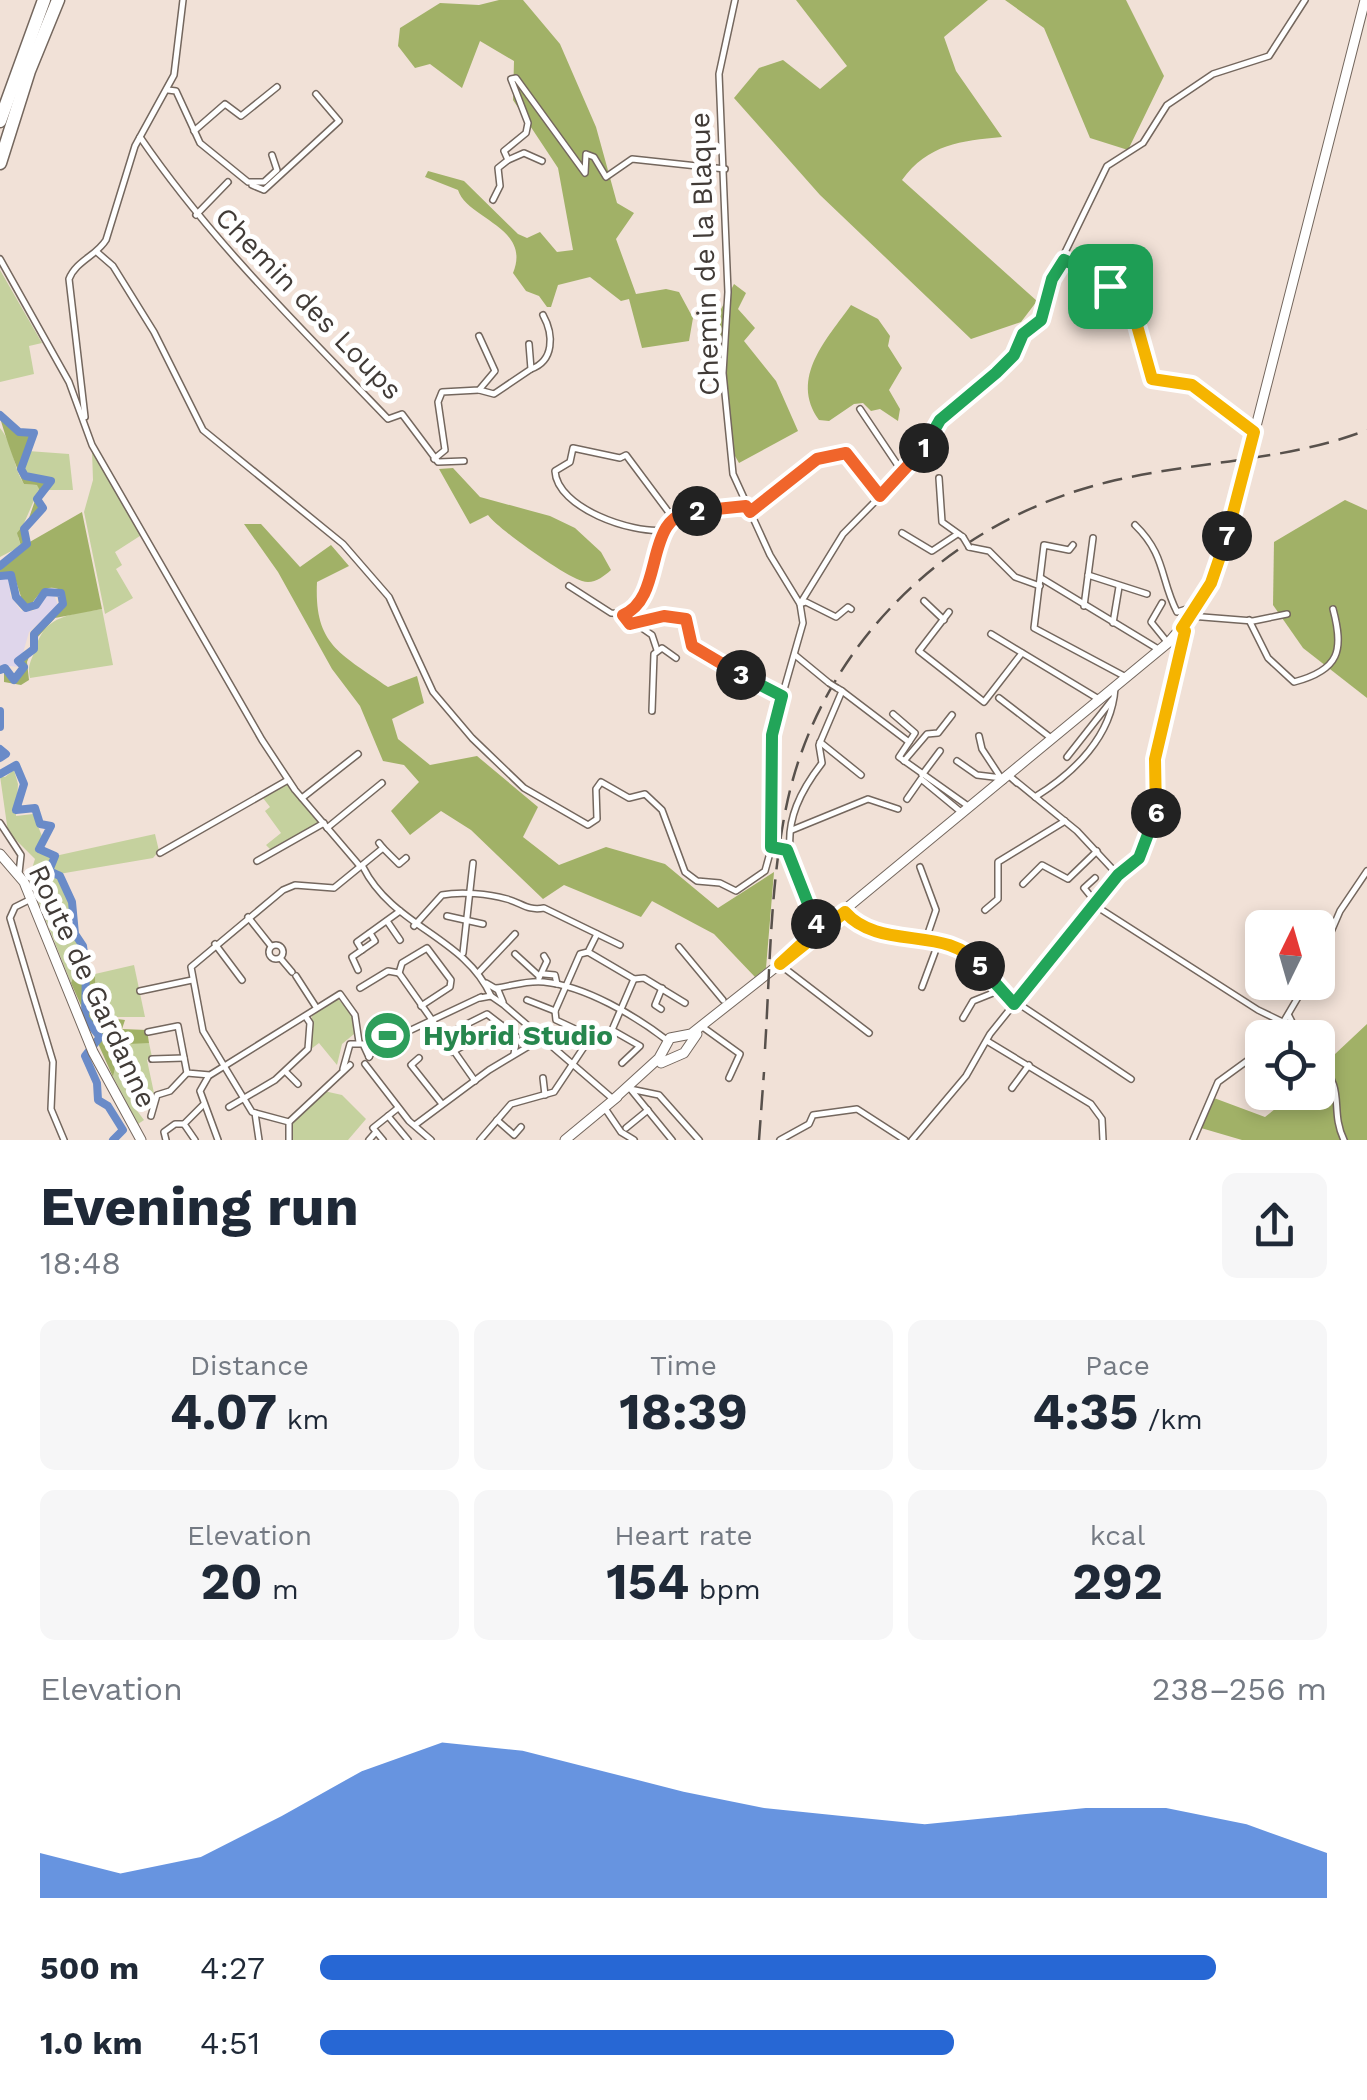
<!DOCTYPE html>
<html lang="en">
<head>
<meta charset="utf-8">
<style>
  body { margin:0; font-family:"Work Sans",sans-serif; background:#f6f6f7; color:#1f2937; height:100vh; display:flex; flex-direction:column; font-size:38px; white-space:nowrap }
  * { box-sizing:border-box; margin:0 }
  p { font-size:32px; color:#747a83 }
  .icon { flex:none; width:55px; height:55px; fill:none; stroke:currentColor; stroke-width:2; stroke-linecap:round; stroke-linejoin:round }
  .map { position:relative; height:1140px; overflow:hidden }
  .side { display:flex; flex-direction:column; background:#fff; flex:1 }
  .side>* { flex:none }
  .needle { width:65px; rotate:5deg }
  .buttons { position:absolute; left:1245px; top:910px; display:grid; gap:20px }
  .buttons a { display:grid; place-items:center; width:90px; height:90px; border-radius:15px; background:#fff; box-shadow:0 5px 15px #0003; font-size:50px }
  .pin { position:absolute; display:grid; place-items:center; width:85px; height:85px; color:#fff; margin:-42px; border-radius:20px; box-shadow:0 5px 15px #0006 }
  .km { position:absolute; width:50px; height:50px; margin:-25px; border-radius:50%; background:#222; color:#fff; font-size:28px; line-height:50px; text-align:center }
  .round { display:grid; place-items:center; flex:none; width:105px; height:105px; border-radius:15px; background:#f6f6f7 }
  .head { display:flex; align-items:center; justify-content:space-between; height:170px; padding:0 40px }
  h1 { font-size:55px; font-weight:700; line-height:75px }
  .metrics { display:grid; grid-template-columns:repeat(3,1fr); gap:15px; height:170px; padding:10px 40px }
  .metrics div { display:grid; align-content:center; border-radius:15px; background:#f6f6f7; text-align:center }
  .metrics b { font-size:50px; font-weight:700 }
  .metrics small { font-size:28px; font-weight:400 }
  .metrics p { font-size:28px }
  .chart { height:280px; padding:20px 40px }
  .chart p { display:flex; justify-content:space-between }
  .chart svg { width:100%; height:180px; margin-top:10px; fill:#2767d4; opacity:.7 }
  ul { padding:0 40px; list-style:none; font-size:32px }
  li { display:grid; grid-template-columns:160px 120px 1fr; align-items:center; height:75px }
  li i { height:25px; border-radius:12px; background:#2767d4 }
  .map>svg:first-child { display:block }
  .industrial { fill:#dfd6eb }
  .green { fill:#c5d19e }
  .forest { fill:#a1b167 }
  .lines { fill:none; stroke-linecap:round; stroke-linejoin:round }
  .river { stroke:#6a8bc8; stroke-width:8 }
  .street-casing { stroke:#74675e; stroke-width:8 }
  .secondary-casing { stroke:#74675e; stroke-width:11 }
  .highway-casing { stroke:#74675e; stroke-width:15 }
  .street { stroke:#fff; stroke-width:5 }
  .secondary { stroke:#fff; stroke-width:9 }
  .highway { stroke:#fff; stroke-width:12 }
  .rail { stroke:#58514c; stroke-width:2.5; stroke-dasharray:20 10; stroke-linecap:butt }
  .street-bridge-casing { stroke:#74675e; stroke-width:8; stroke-linecap:butt }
  .secondary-bridge-casing { stroke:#74675e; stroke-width:11; stroke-linecap:butt }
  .street-bridge { stroke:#fff; stroke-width:5 }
  .secondary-bridge { stroke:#fff; stroke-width:9 }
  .split-1-casing { stroke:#fff; stroke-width:20 }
  .split-2-casing { stroke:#fff; stroke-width:20 }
  .split-3-casing { stroke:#fff; stroke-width:20 }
  .split-4-casing { stroke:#fff; stroke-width:20 }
  .split-5-casing { stroke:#fff; stroke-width:20 }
  .split-6-casing { stroke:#fff; stroke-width:20 }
  .split-7-casing { stroke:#fff; stroke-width:20 }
  .split-8-casing { stroke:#fff; stroke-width:20 }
  .split-1 { stroke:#22a559; stroke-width:12 }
  .split-2 { stroke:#f0652b; stroke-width:12 }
  .split-3 { stroke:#f0652b; stroke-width:12 }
  .split-4 { stroke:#22a559; stroke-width:12 }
  .split-5 { stroke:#f5b400; stroke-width:12 }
  .split-6 { stroke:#22a559; stroke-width:12 }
  .split-7 { stroke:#f5b400; stroke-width:12 }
  .split-8 { stroke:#f5b400; stroke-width:12 }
  .labels { text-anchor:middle; stroke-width:10; stroke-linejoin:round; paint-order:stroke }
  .street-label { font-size:28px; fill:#413b37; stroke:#fff }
  .leisure-label { font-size:28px; font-weight:bold; fill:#27864d; stroke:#fff; text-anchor:start }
</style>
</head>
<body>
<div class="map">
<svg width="1367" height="1140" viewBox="0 0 1367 1140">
  <rect width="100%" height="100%" fill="#f1e1d7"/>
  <path class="industrial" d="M0,578L10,579V595L21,611H33L48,595H54L58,605L29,632L19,667L0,665Z"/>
  <g class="green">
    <path d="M0,270L42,343L29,346L34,374L0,382Z"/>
    <path d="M0,428C15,447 12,465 24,484L38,485L39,489L18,537L21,546L0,557Z"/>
    <path d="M28,451L69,454L73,490H46L52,481L49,477L27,476L22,468Z"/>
    <path d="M92,451L143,534L115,552L122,565L116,569L133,598L105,614L84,512L93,480Z"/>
    <path d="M102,609L113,665L30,678C27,663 32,661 36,647C45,615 72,614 102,609Z"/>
    <path d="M14,770L18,784L16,816L33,814L42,836L38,853L54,857L51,864L55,856L155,834L159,851L153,858L59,874L51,872L50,866L49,872C77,884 69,925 82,949L71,983L29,878L35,859L8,832L0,776L5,777Z"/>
    <path d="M287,784L320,822L272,851L266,845L281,833L265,811L270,807L263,798Z"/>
    <path d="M134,965L145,1017H102L96,1001L95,974Z"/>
    <path d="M337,998L352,1014L354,1034L342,1044L337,1065L319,1043L311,1049L312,1016Z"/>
    <path d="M127,1043H149L152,1057L147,1060L154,1093L132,1104L144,1120L138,1124L113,1077L119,1051Z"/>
    <path d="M324,1091L342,1095L366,1119L348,1140H292V1121Z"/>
  </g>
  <g class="forest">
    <path d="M499,0H523L560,44L596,127L617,203L634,213L616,239L636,294L666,289L679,292L693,318L689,341L642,348L629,299L621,301L590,277L558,285L551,307H547L539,296L526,291L513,273C532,227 467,219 458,190L425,177L428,171L464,181L518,234L527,238L540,232L557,252L573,250L558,168L513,100L514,61L480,41L462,88L430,64L415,68L398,46L400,28L440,3L479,5Z"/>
    <path d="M796,0H988L944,37L956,71L1002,137C961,141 928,144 902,180L1037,301L1021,322L971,339L820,195L734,98L759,68L783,60L820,89L847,66Z"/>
    <path d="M1005,0H1126L1164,76L1128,150L1090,138L1044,28Z"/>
    <path d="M734,284L746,293L738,309L755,328L744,341L776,381L798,431L739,463L727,442L717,332L710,318L718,315Z"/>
    <path d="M851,305L878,319L890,336L888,346L902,368L889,390L900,409L898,421L880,409L871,411L863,403L854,404L829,421L819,420C789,378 827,339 851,305Z"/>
    <path d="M0,416L13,431L34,434L20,468L24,476L49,481L36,501L41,509L22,530L26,542L21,546L17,533L29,518L39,489L37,485L24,484C20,478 0,422 0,416Z"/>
    <path d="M453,468L480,497L550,516L575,528L601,552L611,570C603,577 593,585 582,581C566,577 498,529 488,515L470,524L439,469Z"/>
    <path d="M1345,500L1367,510V698L1303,648L1273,605L1274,542Z"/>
    <path d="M82,512L102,609L55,618L36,639L27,662L29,680L21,685L4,682V669L18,680L26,666L19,662L34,649V635L66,606L64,592C48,582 40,591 31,605L23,603L13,572L0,573V568L28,543Z"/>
    <path d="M244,524H261L300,567L331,545L349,566L317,582C314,645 340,653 388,687L417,676L424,703L392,719L398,739L430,765L477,756L538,807L523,837L559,865L606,847L665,864L718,908L774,872L766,968L755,977L714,934L652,901L641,917L564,885L543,899L471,830L441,811L410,835L391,811L419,782L404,765L383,761L360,706L332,669L278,572Z"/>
    <path d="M83,951L86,975L95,974L96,1001L102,1017L125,1020L122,1029L147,1030L149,1043L128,1044L119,1051L113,1077L71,983Z"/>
    <path d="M1367,1024V1140H1242L1201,1128L1214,1098L1265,1117L1295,1093L1318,1092V1070Z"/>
  </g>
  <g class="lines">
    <g class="river">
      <path d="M0,415L19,432L34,433L21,469L25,476L51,481L37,499L43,508L24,529L27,544L0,566"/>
      <path d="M0,576L11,575L16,597L26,608L36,605L45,592L61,593L63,604L34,634V649L18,661L24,667L14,680L5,668L0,670"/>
      <path d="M0,711V727"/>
      <path d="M0,749L6,754L0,758"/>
      <path d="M0,774L16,765L24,784L16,810L35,808L40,824L51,826L39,849L55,856L49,871L60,876L72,902L75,934L83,946L86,967L85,1018L100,1037L85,1056L97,1083L98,1100L108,1106L123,1130L113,1140"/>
    </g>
    <defs>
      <g id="street">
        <path d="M168,90L176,91L200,143L248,182H264L277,170L272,155"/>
        <path d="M194,131L225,104L241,116L277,87"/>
        <path d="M140,137C211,241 301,328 388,419L402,414L438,462L464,461"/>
        <path d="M542,161L524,153L508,160L504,151L526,133L528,123L511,79L516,78L585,173L586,154L594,157L606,177L632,159L725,169"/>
        <path d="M252,185L264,190L339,121L316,94"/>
        <path d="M493,200L500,186L498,168L508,160"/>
        <path d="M196,215L228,182"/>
        <path d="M98,253L113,266L154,332L203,430L343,544L389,597L433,692L472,738L524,788L588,825L597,819L596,789L601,782L629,798L645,794L662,810L685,872L697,881L720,883L736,891L765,871L770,853L771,735L803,623L800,604L770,555L733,474L723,373L728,292L719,74L735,0"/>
        <path d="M0,259L69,382L92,445L262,740L295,790L359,865"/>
        <path d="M1064,261L1096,275L1127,297L1152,379L1193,385L1253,431"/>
        <path d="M531,369C554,361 554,335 543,315"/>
        <path d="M479,390L494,394L531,369L529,344"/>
        <path d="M860,409L903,473"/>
        <path d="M85,417L69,279C76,261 96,256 106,240L135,146L174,75L183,0"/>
        <path d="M434,459L445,450L438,402L442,392L479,390L495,371L479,336"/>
        <path d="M939,478L942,522L963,537"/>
        <path d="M750,512L817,459L846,453L881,496"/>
        <path d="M1135,525C1166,555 1160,579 1177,612L1193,607"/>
        <path d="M664,530C632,534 557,508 555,471L570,462L573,448L620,458L626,455L673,518"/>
        <path d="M902,533L932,551L956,535"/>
        <path d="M1073,545L1069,550L1044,545L1034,628L1124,676"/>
        <path d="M969,547L989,551L1015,577L1040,586"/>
        <path d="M1088,575L1147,594"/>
        <path d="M1041,578L1158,649"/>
        <path d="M569,586L611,613L629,614C662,590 645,529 684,513C701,506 727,508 746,506"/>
        <path d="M924,601L944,620"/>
        <path d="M1162,603L1151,622L1168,643"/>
        <path d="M1084,606L1093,538"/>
        <path d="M851,609L848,607L836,617L806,602L800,604L843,534L919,457L941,420L996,373L1014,355L1023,334L1041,320L1052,279L1107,166L1143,143L1167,105L1213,74L1269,56L1305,0"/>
        <path d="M949,612L919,651L984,702L1022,653"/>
        <path d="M623,615L652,635L657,650"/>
        <path d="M1190,616L1253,621L1287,614"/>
        <path d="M1249,620L1268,658L1294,682C1340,670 1344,650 1333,609"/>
        <path d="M1113,623L1119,587"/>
        <path d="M630,624L664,616L686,619L689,640L700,654L782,697"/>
        <path d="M991,634L1097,698"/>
        <path d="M795,655L829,683"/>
        <path d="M842,691L909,742"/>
        <path d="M999,698L1051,738"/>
        <path d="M652,711L654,654L662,648L676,658"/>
        <path d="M893,714L915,733L899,757L968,806"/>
        <path d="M979,736L982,749L1003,781"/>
        <path d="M820,742L861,775"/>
        <path d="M1067,757L1112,700"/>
        <path d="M904,761L927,734L938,733L952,715"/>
        <path d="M957,761L977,775L1002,778"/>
        <path d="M922,775L940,751"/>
        <path d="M1017,783L1007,774L1077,831L1118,875"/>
        <path d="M1035,797C1074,773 1112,736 1115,688"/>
        <path d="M302,798L358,754"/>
        <path d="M907,799L921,779L961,812"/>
        <path d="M0,823L21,855L19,873"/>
        <path d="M327,828L382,783"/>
        <path d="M792,830L868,799L898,809"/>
        <path d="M383,848L399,864L406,858"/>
        <path d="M160,853L288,780"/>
        <path d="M257,861L324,823"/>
        <path d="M363,867C393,927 465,937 491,996"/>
        <path d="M920,867L936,910L925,942"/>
        <path d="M1095,878L1084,888L1102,910L1258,1010L1295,1028"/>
        <path d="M1023,884L1042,865L1068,879L1097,851"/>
        <path d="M31,899L15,907L10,918L53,1062L51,1109L64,1140"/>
        <path d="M843,909L867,931L966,951L1014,1004"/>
        <path d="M985,910L998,899V862L1065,821"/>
        <path d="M447,916L483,924"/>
        <path d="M248,917L271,946"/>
        <path d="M387,921L400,940"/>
        <path d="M414,926L442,895C461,891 489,894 507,899C522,903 527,911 544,908L620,945"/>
        <path d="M819,929C785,863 774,825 822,763L819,745L842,691L837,688"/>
        <path d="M215,944L242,980"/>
        <circle cx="276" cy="952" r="7"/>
        <path d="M679,947L723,1000"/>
        <path d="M362,950L357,942L400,911"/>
        <path d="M588,952L634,979L612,1030L601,1041L556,1020L555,1011L580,954L588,952L597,934"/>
        <path d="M463,953L473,863"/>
        <path d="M515,954L539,976"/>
        <path d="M281,959L292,972"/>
        <path d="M1318,962L1340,911L1367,871"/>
        <path d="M779,964L869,1033"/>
        <path d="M358,970L352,957L375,941L370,933"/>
        <path d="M479,972L515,934"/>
        <path d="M399,973L475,1081"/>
        <path d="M399,973L402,963L427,948L451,980L450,987L421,1006"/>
        <path d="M544,974L555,975L557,984"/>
        <path d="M296,976L316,1007"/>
        <path d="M539,978L547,961L544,956"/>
        <path d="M634,979L644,978L685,1003"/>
        <path d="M486,983L498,990L503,1002"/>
        <path d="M922,987L938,944"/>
        <path d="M360,988L388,971L399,973"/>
        <path d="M496,988C512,986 527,980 544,982C585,986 636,1016 668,1041"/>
        <path d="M140,991L192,980"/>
        <path d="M480,998L491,996L504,1005L613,1099"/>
        <path d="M527,1000L555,1011"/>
        <path d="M1016,1002L1131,1079"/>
        <path d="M661,1009L655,1005L662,988"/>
        <path d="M1289,1016L1300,1038"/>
        <path d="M963,1018L973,1001L998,991"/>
        <path d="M459,1028L487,1014L517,1037L514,1054"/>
        <path d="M704,1028L740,1054L729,1078"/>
        <path d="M612,1030L640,1046L622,1063"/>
        <path d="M148,1032L178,1026L187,1073L210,1075L340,994L355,1015L359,1042"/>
        <path d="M1274,1038L1307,982"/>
        <path d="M987,1041L1091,1104L1102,1119L1103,1140"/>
        <path d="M452,1052L501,1025"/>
        <path d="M369,1057L375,1047L481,997"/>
        <path d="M419,1058L411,1065L442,1104"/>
        <path d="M152,1059L184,1058"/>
        <path d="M1318,1062C1347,1089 1329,1109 1344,1140"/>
        <path d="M365,1064L409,1121L431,1140"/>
        <path d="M343,1069L350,1044H363L369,1057"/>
        <path d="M286,1072L298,1084"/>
        <path d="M208,1077L200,1091L218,1140"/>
        <path d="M543,1078L545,1095"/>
        <path d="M1012,1088L1029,1065"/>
        <path d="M630,1089L659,1095L699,1140"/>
        <path d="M632,1091L672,1140"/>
        <path d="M229,1107L275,1080L308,1049L310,1023L306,1017"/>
        <path d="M604,1107L621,1132L634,1140"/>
        <path d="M255,1113L259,1140"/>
        <path d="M151,1116L157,1095L170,1091L187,1073"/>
        <path d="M388,1116L408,1140"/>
        <path d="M497,1120L514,1135L521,1127"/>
        <path d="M289,1122L252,1112L203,1031L191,967L283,890L295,885L334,888L383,848L379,843"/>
        <path d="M415,1125L489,1070L544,1037"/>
        <path d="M626,1128L648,1110"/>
        <path d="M166,1140L164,1132L175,1124H184"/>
        <path d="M195,1140L184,1124L203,1105"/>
        <path d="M289,1140V1122L350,1065"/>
        <path d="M369,1140L376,1132"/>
        <path d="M383,1140L373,1128L398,1108"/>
        <path d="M480,1140L511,1104L554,1092L590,1038"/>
        <path d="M780,1140L809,1124L813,1115L857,1109L905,1140"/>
        <path d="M912,1140L966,1076L990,1034L1118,875L1139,858L1153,825L1155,759L1185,631L1182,628"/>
        <path d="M1193,1140L1218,1082L1262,1050"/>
      </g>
      <g id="secondary">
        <path d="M1250,450L1365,0"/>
        <path d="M0,854L24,882L93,1052L141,1140"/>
        <path d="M779,964L1169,642C1215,590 1228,533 1245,469"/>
        <path d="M661,1063L684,1053L697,1034"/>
        <path d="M614,1099L659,1058L670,1038L691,1034L781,963"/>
        <path d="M565,1140L617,1097"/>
      </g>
      <g id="highway">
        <path d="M0,121L44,0"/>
        <path d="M0,163L29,71L58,0"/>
      </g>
    </defs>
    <use href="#street" class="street-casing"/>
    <use href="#secondary" class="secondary-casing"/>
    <use href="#highway" class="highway-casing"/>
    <use href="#street" class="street"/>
    <use href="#secondary" class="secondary"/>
    <use href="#highway" class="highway"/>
    <g class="rail">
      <path d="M765,1049C770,970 770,886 786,808C819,645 949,521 1108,482C1193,461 1284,462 1367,430"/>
      <path d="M759,1140L764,1072"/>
    </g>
    <defs>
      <g id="street-bridge">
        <path d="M963,537L969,547"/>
        <path d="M829,683L837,688"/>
        <path d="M771,847L787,850"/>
      </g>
      <path id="secondary-bridge" d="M1245,469L1250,450"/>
    </defs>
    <use href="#street-bridge" class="street-bridge-casing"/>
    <use href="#secondary-bridge" class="secondary-bridge-casing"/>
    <use href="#street-bridge" class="street-bridge"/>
    <use href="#secondary-bridge" class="secondary-bridge"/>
  </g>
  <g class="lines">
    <defs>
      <path id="split-1" d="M924,448L940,420L996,373L1014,355L1023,334L1041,320L1052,279L1064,260L1096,274L1110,286"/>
      <path id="split-2" d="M697,511L746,506L750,512L817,459L846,453L880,496L924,448"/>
      <path id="split-3" d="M697,511C641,512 667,597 623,615L630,624L664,616L686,619L692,646L741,675"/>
      <path id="split-4" d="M741,675L782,696L772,735L771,847L787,850L816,924"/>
      <path id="split-5" d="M816,924L819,928L780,964L845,912C880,952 948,924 980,966"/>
      <path id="split-6" d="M980,966L1014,1004L1118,875L1139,858L1156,813"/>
      <path id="split-7" d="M1156,813L1155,759L1185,631L1182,628L1211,583L1227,536"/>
      <path id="split-8" d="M1110,286L1131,304L1152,379L1192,385L1254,432L1227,536"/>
    </defs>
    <use href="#split-1" class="split-1-casing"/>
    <use href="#split-2" class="split-2-casing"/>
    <use href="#split-3" class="split-3-casing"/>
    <use href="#split-4" class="split-4-casing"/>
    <use href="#split-5" class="split-5-casing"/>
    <use href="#split-6" class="split-6-casing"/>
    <use href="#split-7" class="split-7-casing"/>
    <use href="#split-8" class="split-8-casing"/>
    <use href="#split-1" class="split-1"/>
    <use href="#split-2" class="split-2"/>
    <use href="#split-3" class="split-3"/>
    <use href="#split-4" class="split-4"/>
    <use href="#split-5" class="split-5"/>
    <use href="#split-6" class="split-6"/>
    <use href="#split-7" class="split-7"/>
    <use href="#split-8" class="split-8"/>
  </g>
  <defs>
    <symbol id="stadium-disc" viewBox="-11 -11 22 22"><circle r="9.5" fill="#2e9e5b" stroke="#fff"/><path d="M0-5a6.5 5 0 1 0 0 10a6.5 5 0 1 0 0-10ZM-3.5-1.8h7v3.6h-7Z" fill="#fff"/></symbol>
  </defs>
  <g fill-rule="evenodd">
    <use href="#stadium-disc" x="360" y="1008" width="55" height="55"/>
  </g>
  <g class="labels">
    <g class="street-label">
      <text transform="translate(704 254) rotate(-92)" y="10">Chemin de la Blaque</text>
      <text transform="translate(309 303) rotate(46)" y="10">Chemin des Loups</text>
      <text transform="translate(93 986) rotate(65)" y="10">Route de Gardanne</text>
    </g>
    <g class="leisure-label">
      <text x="423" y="1045">Hybrid Studio</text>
    </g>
  </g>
</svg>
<div class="buttons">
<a><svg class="needle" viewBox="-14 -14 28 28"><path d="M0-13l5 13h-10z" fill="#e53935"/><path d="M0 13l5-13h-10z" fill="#747a83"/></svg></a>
<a><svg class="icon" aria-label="locate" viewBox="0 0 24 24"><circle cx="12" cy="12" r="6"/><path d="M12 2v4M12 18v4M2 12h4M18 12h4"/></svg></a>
</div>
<div class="pin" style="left:1110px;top:286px;background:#1e9e55"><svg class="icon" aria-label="arrive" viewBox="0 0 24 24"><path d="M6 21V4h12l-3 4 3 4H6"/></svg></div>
<b class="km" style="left:924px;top:448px">1</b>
<b class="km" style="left:697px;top:511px">2</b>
<b class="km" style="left:741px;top:675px">3</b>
<b class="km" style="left:816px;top:924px">4</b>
<b class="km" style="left:980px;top:966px">5</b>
<b class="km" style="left:1156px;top:813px">6</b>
<b class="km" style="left:1227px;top:536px">7</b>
</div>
<section class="side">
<div class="head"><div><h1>Evening run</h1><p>18:48</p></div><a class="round"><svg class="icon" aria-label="share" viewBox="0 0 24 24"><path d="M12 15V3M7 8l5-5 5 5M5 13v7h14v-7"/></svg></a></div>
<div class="metrics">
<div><p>Distance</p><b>4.07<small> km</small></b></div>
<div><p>Time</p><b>18:39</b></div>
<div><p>Pace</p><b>4:35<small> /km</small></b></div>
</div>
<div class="metrics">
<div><p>Elevation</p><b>20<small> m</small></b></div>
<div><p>Heart rate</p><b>154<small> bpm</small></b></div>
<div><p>kcal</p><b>292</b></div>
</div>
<div class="chart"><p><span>Elevation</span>238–256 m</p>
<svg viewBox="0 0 160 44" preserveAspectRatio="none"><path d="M0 44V33L10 38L20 34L30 24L40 13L50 6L60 8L70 13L80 18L90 22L100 24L110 26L120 24L130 22L140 22L150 26L160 33V44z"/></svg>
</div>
<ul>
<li><b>500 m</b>4:27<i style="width:89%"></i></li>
<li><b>1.0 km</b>4:51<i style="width:63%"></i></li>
</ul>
</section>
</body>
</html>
